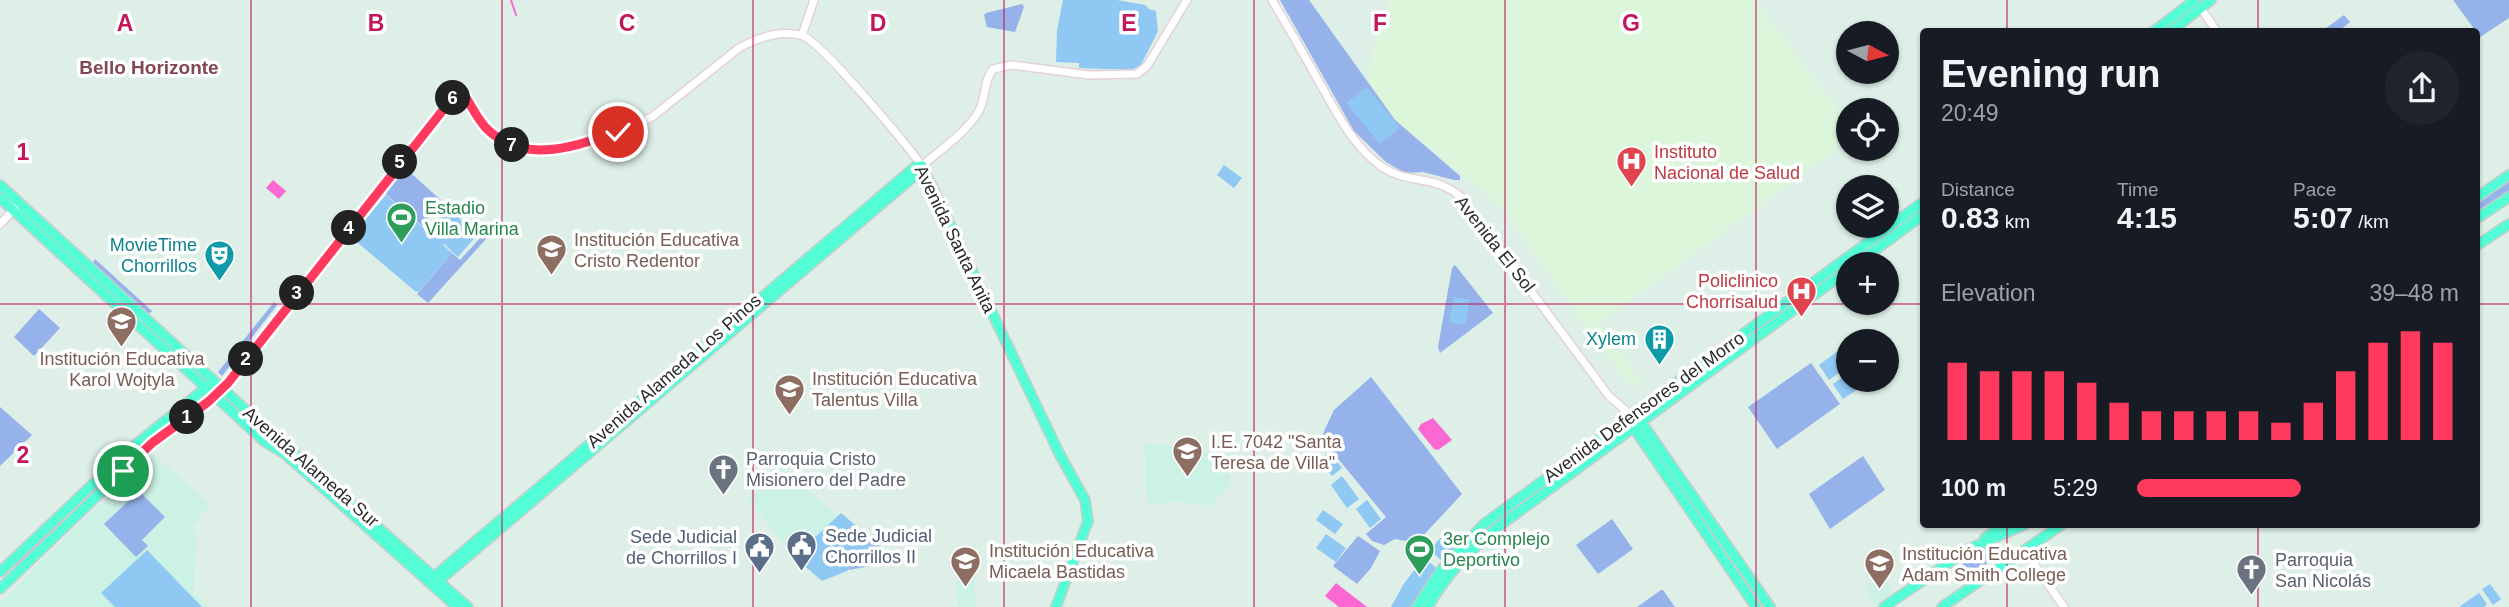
<!DOCTYPE html>
<html lang="en">
<head>
<meta charset="utf-8">
<style>
  body { margin:0; font-family:Helvetica,sans-serif; background:#20242c; color:#f1f3f6; height:100vh; display:flex; flex-direction:column; font-size:26px; white-space:nowrap }
  * { box-sizing:border-box; margin:0 }
  p { font-size:23px; color:#9ea1a6 }
  .icon { flex:none; width:38px; height:38px; fill:none; stroke:currentColor; stroke-width:2; stroke-linecap:round; stroke-linejoin:round }
  .map { position:relative; flex:1; overflow:hidden }
  .side { position:absolute; left:1920px; top:28px; width:560px; height:500px; display:flex; flex-direction:column; background:#171b24; border-radius:7px; box-shadow:0 2px 5px #0004 }
  .side>* { flex:none }
  .needle { width:46px; rotate:97deg }
  .fabs { position:absolute; left:1836px; top:21px; display:grid; gap:14px }
  .fabs a { display:grid; place-items:center; width:63px; height:63px; border-radius:50%; background:#171b24; box-shadow:0 2px 5px #0004; font-size:35px }
  .pin { position:absolute; display:grid; place-items:center; width:60px; height:60px; color:#fff; margin:-30px; border:4px solid #fff; border-radius:50%; box-shadow:0 2px 7px #0007 }
  .km { position:absolute; width:35px; height:35px; margin:-18px; border-radius:50%; background:#222; color:#fff; font-size:19px; line-height:35px; text-align:center }
  .round { display:grid; place-items:center; flex:none; width:74px; height:74px; border-radius:37px; background:#20242c }
  .summary { display:flex; align-items:center; justify-content:space-between; height:119px; padding:0 21px }
  h1 { font-size:38px; font-weight:600; line-height:52px }
  .figures { display:grid; grid-template-columns:repeat(3,1fr); gap:10px; height:119px; padding:7px 21px }
  .figures div { display:grid; align-content:center }
  .figures b { font-size:30px; font-weight:600 }
  .figures small { font-size:19px; font-weight:400 }
  .figures p { font-size:19px }
  .chart { height:196px; padding:14px 21px }
  .chart p { display:flex; justify-content:space-between }
  .chart svg { width:100%; height:126px; margin-top:7px; stroke:#ff3a5e; stroke-width:6 }
  ul { padding:0 21px; list-style:none; font-size:23px }
  li { display:grid; grid-template-columns:112px 84px 1fr; align-items:center; height:52px }
  li i { height:18px; border-radius:9px; background:#ff3a5e }
  .map>svg:first-child { display:block }
  .education { fill:#cbf2e5 }
  .medical { fill:#dbf6da }
  .green { fill:#95b2eb }
  .pitch { fill:#8fc8f3 }
  .water { fill:#fb67d3 }
  .lines { fill:none; stroke-linecap:round; stroke-linejoin:round }
  .stream { stroke:#fb67d3; stroke-width:2 }
  .minor-casing { stroke:#e6d2d6; stroke-width:10 }
  .major-casing { stroke:#ccc; stroke-width:12 }
  .minor { stroke:#fff; stroke-width:7 }
  .major { stroke:#53fed7; stroke-width:9 }
  .route-casing { stroke:#fff; stroke-width:14 }
  .route { stroke:#ff3a5e; stroke-width:9 }
  .grid { fill:none; stroke:#c2185b; stroke-width:2; stroke-opacity:0.55 }
  .labels { text-anchor:middle; stroke-width:7; stroke-linejoin:round; paint-order:stroke }
  .health-label { font-size:18px; fill:#be3a42; stroke:#fff; text-anchor:start }
  .leisure-label { font-size:18px; fill:#27864d; stroke:#fff; text-anchor:start }
  .street-label { font-size:18px; fill:#2c2c2c; stroke:#fff }
  .education-label { font-size:18px; fill:#785e54; stroke:#fff; text-anchor:start }
  .culture-label { font-size:18px; fill:#0d838f; stroke:#fff; text-anchor:end }
  .worship-label { font-size:18px; fill:#5b616d; stroke:#fff; text-anchor:start }
  .service-label { font-size:18px; fill:#4e5e75; stroke:#fff; text-anchor:start }
  .neighbourhood-label { font-size:19px; font-weight:bold; fill:#824751; stroke:#fff }
  .grid-label { font-size:23px; text-anchor:middle; font-weight:bold; fill:#c2185b; stroke:#fff; stroke-width:7; stroke-linejoin:round; paint-order:stroke }
</style>
</head>
<body>
<div class="map">
<svg width="2509" height="607" viewBox="0 0 2509 607">
  <rect width="100%" height="100%" fill="#ddefe7"/>
  <g class="education">
    <path d="M1145,443L1231,455L1229,473L1231,484L1210,506L1182,502L1147,504Z"/>
    <path d="M153,454L210,505L191,527L197,533L193,592L211,607H0V603L27,578L26,576Z"/>
    <path d="M780,467L838,516L794,557L748,499Z"/>
    <path d="M956,569H975V607H958Z"/>
    <path d="M1883,576L1894,593L1876,606L1865,588Z"/>
  </g>
  <path class="medical" d="M1389,0H1755L1848,124V141L1598,324L1640,381L1633,387L1588,330L1503,208L1396,120L1368,81L1377,27L1389,29Z"/>
  <g class="green">
    <path d="M1280,0H1309L1395,120L1460,176V180H1454L1423,172L1405,173L1386,162L1354,131Z"/>
    <path d="M2453,0H2509V18L2480,37Z"/>
    <path d="M1022,4L1024,7L1015,32L987,27L984,15L986,13Z"/>
    <path d="M2344,15L2350,22L2339,31H2322Z"/>
    <path d="M403,166L442,201L422,226L382,191Z"/>
    <path d="M2509,181V191L2476,213V204Z"/>
    <path d="M29,217L195,370L194,372L26,219Z"/>
    <path d="M482,236L486,239L428,303L417,294L452,253L460,260Z"/>
    <path d="M95,259L152,311L149,314L93,263Z"/>
    <path d="M1455,265L1493,313L1440,353L1438,347L1452,268Z"/>
    <path d="M274,302L277,305L222,376L218,372Z"/>
    <path d="M39,309L60,328L34,356L14,337Z"/>
    <path d="M1811,363L1840,404L1777,449L1748,407Z"/>
    <path d="M1371,377L1462,494L1419,540L1412,542L1395,539L1384,545L1372,541L1366,534L1386,517L1321,438L1334,410Z"/>
    <path d="M0,407L32,435L0,466Z"/>
    <path d="M1616,433L1500,519L1453,564L1451,563L1497,520Z"/>
    <path d="M140,444L143,448L17,569L13,565Z"/>
    <path d="M1863,456L1885,490L1830,529L1809,494Z"/>
    <path d="M139,491L165,517L142,540L148,546L136,557L104,524Z"/>
    <path d="M1612,519L1633,549L1598,574L1576,545Z"/>
    <path d="M1358,536L1380,551L1371,568L1357,584L1333,566Z"/>
    <path d="M874,541L895,559L894,562L848,570Z"/>
    <path d="M2010,547L1971,575L1961,565L1970,559Z"/>
    <path d="M1663,590L1675,607H1637L1661,590Z"/>
  </g>
  <g class="pitch">
    <path d="M1063,0H1117L1145,5L1149,9L1156,11L1158,31L1141,65L1131,70L1079,68V63L1056,62L1057,30Z"/>
    <path d="M1367,87L1400,128L1380,144L1346,103Z"/>
    <path d="M1224,165L1242,178L1234,188L1217,175Z"/>
    <path d="M386,195L428,232L448,209L478,234L458,257L444,244L453,233L443,245L452,253L419,291L416,292L351,237V234Z"/>
    <path d="M1454,297L1470,300L1465,325L1449,322Z"/>
    <path d="M1839,350L1848,366L1829,380L1819,365Z"/>
    <path d="M1848,373V380H1860L1864,385L1843,399L1833,384Z"/>
    <path d="M1329,452L1342,468L1332,476L1319,460Z"/>
    <path d="M1342,476L1359,499L1347,508L1331,485Z"/>
    <path d="M1367,500L1381,519L1370,528L1356,509Z"/>
    <path d="M1323,510L1343,524L1335,534L1316,520Z"/>
    <path d="M841,513L874,541L847,571L822,581L794,557Z"/>
    <path d="M1448,529L1460,540L1442,561L1430,550Z"/>
    <path d="M1326,534L1346,548L1336,562L1316,548Z"/>
    <path d="M147,550L202,607H115L101,593Z"/>
    <path d="M1424,557L1436,568L1411,607H1391L1403,585Z"/>
    <path d="M2490,584L2501,599L2493,605L2482,589Z"/>
    <path d="M2479,593L2487,604L2484,607H2459Z"/>
  </g>
  <g class="water">
    <path d="M273,180L286,191L279,199L266,188Z"/>
    <path d="M1433,418L1452,440L1438,450L1434,449L1418,429L1421,424Z"/>
    <path d="M1336,583L1367,607H1339L1325,596Z"/>
  </g>
  <g class="lines">
    <path class="stream" d="M511,0L516,15"/>
    <defs>
      <g id="minor">
        <path d="M1272,0C1288,27 1303,53 1318,80C1336,111 1352,146 1382,167C1409,185 1434,174 1461,197L1609,396L1632,416"/>
        <path d="M2201,8L2217,32"/>
        <path d="M802,35L814,0"/>
        <path d="M0,224L20,203"/>
        <path d="M223,388L454,96L460,94L465,96L486,127L500,139L528,150H556L618,132L652,117L739,48C757,38 780,30 801,35C820,40 907,145 922,166C941,149 965,134 979,111C986,98 983,82 993,69L1012,65L1089,75L1137,74L1147,66L1187,0"/>
        <path d="M2024,550L2064,607"/>
      </g>
      <g id="major">
        <path d="M2153,32L2195,0"/>
        <path d="M2170,32L2211,0"/>
        <path d="M922,166L1059,453L1085,500L1088,521L1056,607"/>
        <path d="M0,185L271,433L468,607"/>
        <path d="M0,198L264,441L285,454L457,607"/>
        <path d="M2476,198L2509,175"/>
        <path d="M2476,219L2509,197"/>
        <path d="M2476,246L2509,224"/>
        <path d="M1856,264L1923,215"/>
        <path d="M1639,419L1770,607"/>
        <path d="M1632,425L1756,607"/>
        <path d="M1985,538L2004,525"/>
        <path d="M0,572L128,451L208,386"/>
        <path d="M429,581L915,167L922,166"/>
        <path d="M434,585L919,172L922,166"/>
        <path d="M0,589L152,443L219,392"/>
        <path d="M1417,607L1442,569L1484,524L1923,202"/>
        <path d="M1428,607C1445,576 1471,549 1498,527L1848,270"/>
        <path d="M1884,607L1969,549L2024,525"/>
        <path d="M1942,607L2061,525"/>
      </g>
    </defs>
    <use href="#minor" class="minor-casing"/>
    <use href="#major" class="major-casing"/>
    <use href="#minor" class="minor"/>
    <use href="#major" class="major"/>
  </g>
  <g class="lines">
    <defs>
      <path id="route" d="M123,471L152,443L208,402L228,383L454,96L460,94L465,96C472,107 477,118 486,128C524,166 575,146 618,132"/>
    </defs>
    <use href="#route" class="route-casing"/>
    <use href="#route" class="route"/>
  </g>
  <path class="grid" d="M251,0V607M502,0V607M753,0V607M1004,0V607M1254,0V607M1505,0V607M1756,0V607M2007,0V32M2258,0V32M0,304H1923M2476,304H2509M2007,525V607M2258,525V607"/>
  <defs>
    <symbol id="hospital-pin" viewBox="-11 -11 22 30"><path d="M0 17L-7.5 6A9.5 9.5 0 1 1 7.5 6Z" fill="#e0444e" stroke="#fff"/><path d="M-5-5h3v3.5h4V-5h3V5h-3V1.5h-4V5h-3Z" fill="#fff"/></symbol>
    <symbol id="stadium-pin" viewBox="-11 -11 22 30"><path d="M0 17L-7.5 6A9.5 9.5 0 1 1 7.5 6Z" fill="#2e9e5b" stroke="#fff"/><path d="M0-5a6.5 5 0 1 0 0 10a6.5 5 0 1 0 0-10ZM-3.5-1.8h7v3.6h-7Z" fill="#fff"/></symbol>
    <symbol id="school-pin" viewBox="-11 -11 22 30"><path d="M0 17L-7.5 6A9.5 9.5 0 1 1 7.5 6Z" fill="#8d6e63" stroke="#fff"/><path d="M0-5L7-2L0 1L-7-2ZM-4 1L0 2.5L4 1V4Q0 6-4 4Z" fill="#fff"/></symbol>
    <symbol id="theatre-pin" viewBox="-11 -11 22 30"><path d="M0 17L-7.5 6A9.5 9.5 0 1 1 7.5 6Z" fill="#0f9aa8" stroke="#fff"/><path d="M-5-5.5Q0-4 5-5.5V0Q5 5 0 6Q-5 5-5 0ZM-3.3-2.5H-1v1.5H-3.3ZM1-2.5H3.3v1.5H1ZM-2.8 1Q0 5.5 2.8 1Z" fill="#fff"/></symbol>
    <symbol id="building-pin" viewBox="-11 -11 22 30"><path d="M0 17L-7.5 6A9.5 9.5 0 1 1 7.5 6Z" fill="#0f9aa8" stroke="#fff"/><path d="M-4-6H4V6H1V3H-1V6H-4ZM-2.5-4.3h1.7v1.8h-1.7ZM.8-4.3h1.7v1.8H.8ZM-2.5-1h1.7V.8h-1.7ZM.8-1h1.7V.8H.8Z" fill="#fff"/></symbol>
    <symbol id="church-pin" viewBox="-11 -11 22 30"><path d="M0 17L-7.5 6A9.5 9.5 0 1 1 7.5 6Z" fill="#6b7280" stroke="#fff"/><path d="M-1.2-6h2.4v3.5h3.3v2.4h-3.3V6h-2.4V-.1h-3.3v-2.4h3.3Z" fill="#fff"/></symbol>
    <symbol id="civic-pin" viewBox="-11 -11 22 30"><path d="M0 17L-7.5 6A9.5 9.5 0 1 1 7.5 6Z" fill="#5c6f8a" stroke="#fff"/><path d="M-.6-6.5H3V-4.5H.6V-3L4-1V1h2V6H-6V1h2V-1L-.6-3ZM-1.2 2.5V6h2.4V2.5Z" fill="#fff"/></symbol>
  </defs>
  <g fill-rule="evenodd">
    <use href="#hospital-pin" x="1614" y="144" width="35" height="47"/>
    <use href="#stadium-pin" x="384" y="200" width="35" height="47"/>
    <use href="#school-pin" x="534" y="232" width="35" height="47"/>
    <use href="#theatre-pin" x="202" y="238" width="35" height="47"/>
    <use href="#hospital-pin" x="1784" y="274" width="35" height="47"/>
    <use href="#school-pin" x="104" y="304" width="35" height="47"/>
    <use href="#building-pin" x="1642" y="322" width="35" height="47"/>
    <use href="#school-pin" x="772" y="372" width="35" height="47"/>
    <use href="#school-pin" x="1170" y="434" width="35" height="47"/>
    <use href="#church-pin" x="706" y="452" width="35" height="47"/>
    <use href="#civic-pin" x="784" y="528" width="35" height="47"/>
    <use href="#civic-pin" x="742" y="530" width="35" height="47"/>
    <use href="#stadium-pin" x="1402" y="532" width="35" height="47"/>
    <use href="#school-pin" x="948" y="544" width="35" height="47"/>
    <use href="#school-pin" x="1862" y="546" width="35" height="47"/>
    <use href="#church-pin" x="2234" y="552" width="35" height="47"/>
  </g>
  <g class="labels">
    <g class="health-label">
      <text x="1654" y="158">Instituto<tspan x="1654" dy="21">Nacional de Salud</tspan></text>
      <text x="1778" y="287" text-anchor="end">Policlinico<tspan x="1778" dy="21">Chorrisalud</tspan></text>
    </g>
    <g class="leisure-label">
      <text x="425" y="214">Estadio<tspan x="425" dy="21">Villa Marina</tspan></text>
      <text x="1443" y="545">3er Complejo<tspan x="1443" dy="21">Deportivo</tspan></text>
    </g>
    <g class="street-label">
      <text transform="translate(955 239) rotate(64)" y="6">Avenida Santa Anita</text>
      <text transform="translate(1495 244) rotate(52)" y="6">Avenida El Sol</text>
      <text transform="translate(674 371) rotate(-41)" y="6">Avenida Alameda Los Pinos</text>
      <text transform="translate(1644 407) rotate(-36)" y="6">Avenida Defensores del Morro</text>
      <text transform="translate(311 467) rotate(41)" y="6">Avenida Alameda Sur</text>
    </g>
    <g class="education-label">
      <text x="574" y="246">Institución Educativa<tspan x="574" dy="21">Cristo Redentor</tspan></text>
      <text x="122" y="365" text-anchor="middle">Institución Educativa<tspan x="122" dy="21">Karol Wojtyla</tspan></text>
      <text x="812" y="385">Institución Educativa<tspan x="812" dy="21">Talentus Villa</tspan></text>
      <text x="1211" y="448">I.E. 7042 "Santa<tspan x="1211" dy="21">Teresa de Villa"</tspan></text>
      <text x="989" y="557">Institución Educativa<tspan x="989" dy="21">Micaela Bastidas</tspan></text>
      <text x="1902" y="560">Institución Educativa<tspan x="1902" dy="21">Adam Smith College</tspan></text>
    </g>
    <g class="culture-label">
      <text x="197" y="251">MovieTime<tspan x="197" dy="21">Chorrillos</tspan></text>
      <text x="1636" y="345">Xylem</text>
    </g>
    <g class="worship-label">
      <text x="746" y="465">Parroquia Cristo<tspan x="746" dy="21">Misionero del Padre</tspan></text>
      <text x="2275" y="566">Parroquia<tspan x="2275" dy="21">San Nicolás</tspan></text>
    </g>
    <g class="service-label">
      <text x="825" y="542">Sede Judicial<tspan x="825" dy="21">Chorrillos II</tspan></text>
      <text x="737" y="543" text-anchor="end">Sede Judicial<tspan x="737" dy="21">de Chorrillos I</tspan></text>
    </g>
    <g class="neighbourhood-label">
      <text x="149" y="74">Bello Horizonte</text>
    </g>
  </g>
  <g class="grid-label">
    <text x="125" y="31">A</text>
    <text x="376" y="31">B</text>
    <text x="627" y="31">C</text>
    <text x="878" y="31">D</text>
    <text x="1129" y="31">E</text>
    <text x="1380" y="31">F</text>
    <text x="1631" y="31">G</text>
    <text x="23" y="160">1</text>
    <text x="23" y="463">2</text>
  </g>
</svg>
<div class="fabs">
<a><svg class="needle" viewBox="-14 -14 28 28"><path d="M0-13l5 13h-10z" fill="#e53935"/><path d="M0 13l5-13h-10z" fill="#9ea1a6"/></svg></a>
<a><svg class="icon" aria-label="locate" viewBox="0 0 24 24"><circle cx="12" cy="12" r="6"/><path d="M12 2v4M12 18v4M2 12h4M18 12h4"/></svg></a>
<a><svg class="icon" aria-label="layers" viewBox="0 0 24 24"><path d="M12 4l9 5-9 5-9-5zM3 14l9 5 9-5"/></svg></a>
<a>+</a>
<a>−</a>
</div>
<div class="pin" style="left:123px;top:471px;background:#1e9e55"><svg class="icon" aria-label="arrive" viewBox="0 0 24 24"><path d="M6 21V4h12l-3 4 3 4H6"/></svg></div>
<div class="pin" style="left:618px;top:132px;background:#d93025"><svg class="icon" aria-label="check" viewBox="0 0 24 24"><path d="M5 12l5 5 9-10"/></svg></div>
<b class="km" style="left:187px;top:417px">1</b>
<b class="km" style="left:246px;top:359px">2</b>
<b class="km" style="left:297px;top:293px">3</b>
<b class="km" style="left:349px;top:228px">4</b>
<b class="km" style="left:400px;top:162px">5</b>
<b class="km" style="left:453px;top:98px">6</b>
<b class="km" style="left:512px;top:145px">7</b>
<section class="side">
<div class="summary"><div><h1>Evening run</h1><p>20:49</p></div><a class="round"><svg class="icon" aria-label="share" viewBox="0 0 24 24"><path d="M12 15V3M7 8l5-5 5 5M5 13v7h14v-7"/></svg></a></div>
<div class="figures">
<div><p>Distance</p><b>0.83<small> km</small></b></div>
<div><p>Time</p><b>4:15</b></div>
<div><p>Pace</p><b>5:07<small> /km</small></b></div>
</div>
<div class="chart"><p><span>Elevation</span>39–48 m</p>
<svg viewBox="0 0 160 44" preserveAspectRatio="none"><path d="M5 44V17M15 44V20M25 44V20M35 44V20M45 44V24M55 44V31M65 44V34M75 44V34M85 44V34M95 44V34M105 44V38M115 44V31M125 44V20M135 44V10M145 44V6M155 44V10"/></svg>
</div>
<ul>
<li><b>100 m</b>5:29<i style="width:51%"></i></li>
</ul>
</section>
</div>
</body>
</html>
